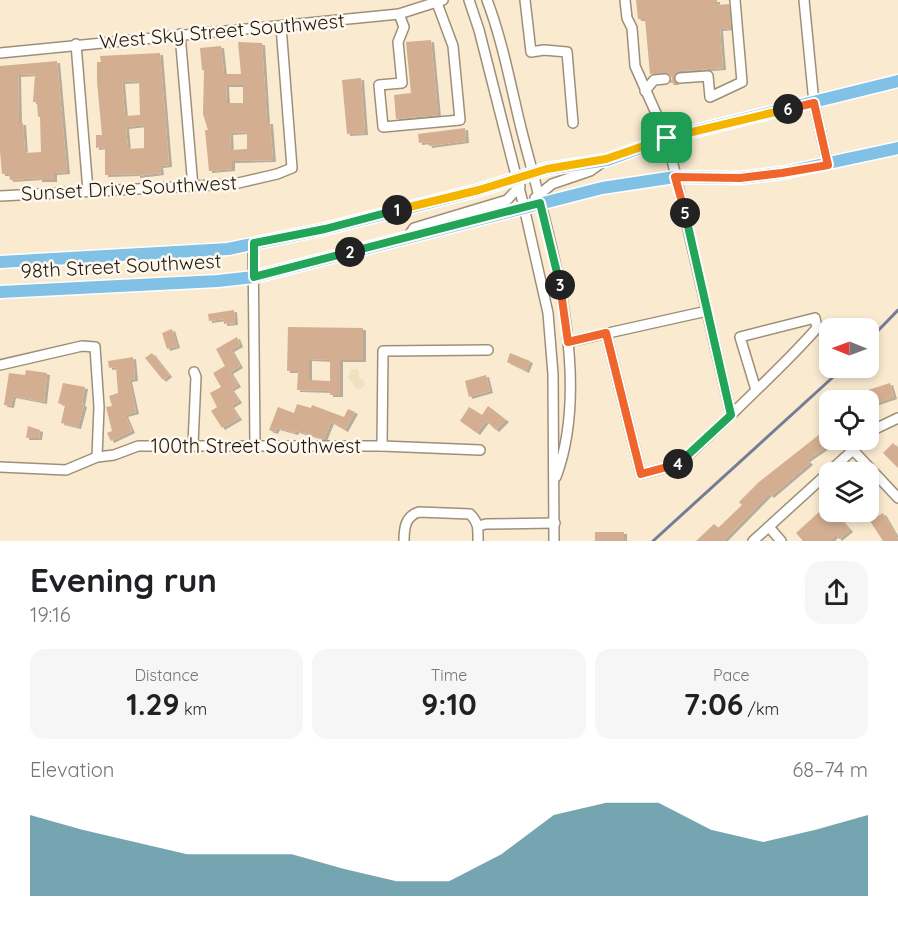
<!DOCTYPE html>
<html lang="en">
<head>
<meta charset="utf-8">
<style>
  body { margin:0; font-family:Quicksand,sans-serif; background:#f6f6f6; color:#202124; height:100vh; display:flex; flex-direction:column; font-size:22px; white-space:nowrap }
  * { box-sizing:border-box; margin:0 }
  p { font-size:20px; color:#757577 }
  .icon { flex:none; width:33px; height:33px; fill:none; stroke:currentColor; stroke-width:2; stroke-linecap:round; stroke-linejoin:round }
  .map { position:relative; height:541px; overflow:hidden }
  .side { display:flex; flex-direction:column; background:#fff; flex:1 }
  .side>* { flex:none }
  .needle { width:39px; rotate:271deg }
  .buttons { position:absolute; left:819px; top:318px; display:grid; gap:12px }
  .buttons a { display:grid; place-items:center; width:60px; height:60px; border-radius:12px; background:#fff; box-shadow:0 3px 9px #0003; font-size:30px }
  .pin { position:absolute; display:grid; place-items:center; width:51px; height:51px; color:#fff; margin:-26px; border-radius:12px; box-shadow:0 3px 9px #0006 }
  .km { position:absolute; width:30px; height:30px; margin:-15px; border-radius:50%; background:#222; color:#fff; font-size:16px; line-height:30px; text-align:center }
  .round { display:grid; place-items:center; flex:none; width:63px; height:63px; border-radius:18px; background:#f6f6f6 }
  .overview { display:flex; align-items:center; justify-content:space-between; height:102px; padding:0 30px }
  h1 { font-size:33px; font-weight:800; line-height:45px }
  .figures { display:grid; grid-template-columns:repeat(3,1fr); gap:9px; height:102px; padding:6px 30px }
  .figures div { display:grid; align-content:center; border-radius:15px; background:#f6f6f6; text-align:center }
  .figures b { font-size:30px; font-weight:800 }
  .figures small { font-size:16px; font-weight:400 }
  .figures p { font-size:16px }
  .chart { height:168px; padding:12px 30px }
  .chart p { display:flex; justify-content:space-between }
  .chart svg { width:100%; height:108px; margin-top:6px; fill:#3c808f; opacity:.7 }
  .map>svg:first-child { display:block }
  .sand { fill:#ece2bd }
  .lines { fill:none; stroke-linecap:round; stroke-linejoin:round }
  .stream { stroke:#737e96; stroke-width:3 }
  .building { fill:#d4ae91; fill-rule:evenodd; filter:url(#shadow) }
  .minor-casing { stroke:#9e9078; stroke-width:12 }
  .major-casing { stroke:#fff; stroke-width:15 }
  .minor { stroke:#fff; stroke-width:9 }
  .major { stroke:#80c1e5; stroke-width:12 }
  .split-1-casing { stroke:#fff; stroke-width:12 }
  .split-2-casing { stroke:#fff; stroke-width:12 }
  .split-3-casing { stroke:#fff; stroke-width:12 }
  .split-4-casing { stroke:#fff; stroke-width:12 }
  .split-5-casing { stroke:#fff; stroke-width:12 }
  .split-6-casing { stroke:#fff; stroke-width:12 }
  .split-7-casing { stroke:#fff; stroke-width:12 }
  .split-1 { stroke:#f5b400; stroke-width:8 }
  .split-2 { stroke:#22a559; stroke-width:8 }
  .split-3 { stroke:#22a559; stroke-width:8 }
  .split-4 { stroke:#f0652b; stroke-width:8 }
  .split-5 { stroke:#22a559; stroke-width:8 }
  .split-6 { stroke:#f0652b; stroke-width:8 }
  .split-7 { stroke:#f5b400; stroke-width:8 }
  .labels { text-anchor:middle; stroke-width:5; stroke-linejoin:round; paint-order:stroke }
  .street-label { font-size:20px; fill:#201b12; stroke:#fff8ee }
</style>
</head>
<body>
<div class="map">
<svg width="898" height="541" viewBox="0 0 898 541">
  <defs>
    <filter id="shadow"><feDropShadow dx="3" dy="2" stdDeviation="0" flood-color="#0004"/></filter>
  </defs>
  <rect width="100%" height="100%" fill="#faead0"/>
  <path class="sand" d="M352,369H356L359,372V378L364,380L365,386L357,390L348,377Z"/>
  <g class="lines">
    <g class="stream">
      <path d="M868,341L898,310"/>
      <path d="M653,541L843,368"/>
    </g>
  </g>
  <g class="building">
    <path d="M636,0H717V5L729,4L731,28L720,29L723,68L679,71L674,76L676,83H670L672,78L668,73L650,74L645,19H638Z"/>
    <path d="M431,40L438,115L396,119L394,95L411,93L406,42Z"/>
    <path d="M238,42L262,43L267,122H270L273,160L232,161V169L209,171L205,130H208L203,114L204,70H202L200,48L221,46L224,74H241ZM226,85H243V103H227ZM247,132V149L231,150L230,133Z"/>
    <path d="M160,53L169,165L160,166L161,173L137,176V174L105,175V147L96,148V135H102L97,82V62H101L100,56ZM139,81L140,115L125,116L122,82ZM144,125V148L128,149L126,127Z"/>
    <path d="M57,61L67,172L54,173V180H39V178L10,180L9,174H2L0,151V66ZM35,74L33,102H37L38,117H40L41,152L25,153L23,123H19L18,75Z"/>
    <path d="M361,78L365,133L347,134L342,80Z"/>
    <path d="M465,128L466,141L429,146L428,142L419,143L418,134Z"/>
    <path d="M234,310L235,323L224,324V319L209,321L208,314Z"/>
    <path d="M288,327L363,328V360H340V395H330V391L297,390L298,371H287ZM309,359L330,360V381L309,380Z"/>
    <path d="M172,329L177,346L167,349L162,333Z"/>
    <path d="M237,337L240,345L231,350L240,366L230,372L238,385L231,389L239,401L231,406L239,418L222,428L211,411L217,407L210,393L221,387L213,373L225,366L216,349Z"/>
    <path d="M152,353L169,375L163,380L145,358Z"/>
    <path d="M510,353L530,361L526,371L507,362Z"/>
    <path d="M133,357L135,379L129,380L136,412L125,415L132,431L111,441L107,433L112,431L106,407L112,406L109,396L118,393L116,367L109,368L108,361Z"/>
    <path d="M26,370L47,373L44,402L13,396L11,406L4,405L9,373L25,375Z"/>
    <path d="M486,375L490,391L469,397L465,381Z"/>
    <path d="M63,383L85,387L82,404L84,405L78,427L61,423L65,405L58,403Z"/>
    <path d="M890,383L894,397L868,406V390Z"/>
    <path d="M858,391L866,400H846Z"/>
    <path d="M297,404L311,408L312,405L344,417L348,409L355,412L345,430L331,422L324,439L296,431L295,433L277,428L275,432L269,430L278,407L294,413Z"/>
    <path d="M488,406L506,420L496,430L486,421L477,433L460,421L469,407L482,415Z"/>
    <path d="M830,416L829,445L807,460L810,463L771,496L769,494L723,541H696L714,524L718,528L742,505L739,502L759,482L825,430L820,425Z"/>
    <path d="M28,426L40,430L39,438H26Z"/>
    <path d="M893,443L898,448V468L883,453Z"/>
    <path d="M830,502V512H845L839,517L850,530L839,539L836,535L830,541H803L796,533Z"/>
    <path d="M883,513L898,539V541H883L870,521Z"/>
    <rect x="595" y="532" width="29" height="9"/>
  </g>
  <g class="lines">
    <defs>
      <g id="minor">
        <path d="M469,0L479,30L524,207L548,313L553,374L554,541"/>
        <path d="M487,0C503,42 511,88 522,132C548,233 594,376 556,477"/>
        <path d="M525,0L531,52L544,50L567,52L573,123"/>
        <path d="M625,0L627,18L632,28L635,66L667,138L707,311"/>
        <path d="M804,0L814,103L828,165"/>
        <path d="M399,14L404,27L398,42L402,83L379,85L383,127L460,120L453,46L437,3"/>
        <path d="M180,34L193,187"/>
        <path d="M76,44L88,191"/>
        <path d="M0,53L399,14L443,0"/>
        <path d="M680,78L708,76L710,97L742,82L735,0"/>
        <path d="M645,91L654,80L665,79"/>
        <path d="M0,196L234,184L277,174L292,168L281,26"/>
        <path d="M535,198L552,184L590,171L604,161"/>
        <path d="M407,238L414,228L507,200L520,186"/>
        <path d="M253,243L255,445"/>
        <path d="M568,342L577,340L707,311L731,415L679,464L641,474L606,333"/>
        <path d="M0,365L82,346L95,347L99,407L97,457"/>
        <path d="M731,415C760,386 790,359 817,328L815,318L740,337L756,390"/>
        <path d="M868,435L875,429L898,418"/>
        <path d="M193,444L196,377L194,372"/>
        <path d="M382,446L383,351L488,350"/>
        <path d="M853,450L898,498"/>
        <path d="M0,467L66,470L97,457L114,455L138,446H382L480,450"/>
        <path d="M478,526L486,524L555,523"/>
        <path d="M769,527L781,541"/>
        <path d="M404,541C404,529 405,516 419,512L470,514C479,523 478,529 478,541"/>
        <path d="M753,541L864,440"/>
      </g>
      <g id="major">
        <path d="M0,262L228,249L325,229L479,190L547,169L607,160L667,138L898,81"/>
        <path d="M0,292L218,281L254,277L602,188L675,177L740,178L782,173L898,148"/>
      </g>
    </defs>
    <use href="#minor" class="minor-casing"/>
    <use href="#major" class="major-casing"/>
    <use href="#minor" class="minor"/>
    <use href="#major" class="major"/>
  </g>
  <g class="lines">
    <defs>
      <path id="split-1" d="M397,210L479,190L547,169L606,159L667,138"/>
      <path id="split-2" d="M350,252L254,277V243L325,229L397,210"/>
      <path id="split-3" d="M350,252L540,203L560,285"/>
      <path id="split-4" d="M560,285L568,342L606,333L641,474L678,464"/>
      <path id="split-5" d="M678,464L731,415L685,213"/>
      <path id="split-6" d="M685,213L675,177L740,178L782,173L828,165L814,103L788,109"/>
      <path id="split-7" d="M667,138L788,109"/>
    </defs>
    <use href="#split-1" class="split-1-casing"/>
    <use href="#split-2" class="split-2-casing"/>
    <use href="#split-3" class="split-3-casing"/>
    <use href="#split-4" class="split-4-casing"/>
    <use href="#split-5" class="split-5-casing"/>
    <use href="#split-6" class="split-6-casing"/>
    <use href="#split-7" class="split-7-casing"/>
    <use href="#split-1" class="split-1"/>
    <use href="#split-2" class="split-2"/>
    <use href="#split-3" class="split-3"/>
    <use href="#split-4" class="split-4"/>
    <use href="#split-5" class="split-5"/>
    <use href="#split-6" class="split-6"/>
    <use href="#split-7" class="split-7"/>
  </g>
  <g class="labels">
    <g class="street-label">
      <text transform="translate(222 31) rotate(-5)" y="7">West Sky Street Southwest</text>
      <text transform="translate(129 188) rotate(-3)" y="7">Sunset Drive Southwest</text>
      <text transform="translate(121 266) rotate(-3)" y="7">98th Street Southwest</text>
      <text x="256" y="453">100th Street Southwest</text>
    </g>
  </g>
</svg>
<div class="buttons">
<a><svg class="needle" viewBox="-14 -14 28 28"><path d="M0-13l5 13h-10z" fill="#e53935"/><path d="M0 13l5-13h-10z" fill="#757577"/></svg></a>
<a><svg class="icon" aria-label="locate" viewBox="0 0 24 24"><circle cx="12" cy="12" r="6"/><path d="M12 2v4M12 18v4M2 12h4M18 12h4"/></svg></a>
<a><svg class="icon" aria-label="layers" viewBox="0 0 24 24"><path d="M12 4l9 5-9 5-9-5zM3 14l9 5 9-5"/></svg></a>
</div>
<div class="pin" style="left:667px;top:138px;background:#1e9e55"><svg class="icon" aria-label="arrive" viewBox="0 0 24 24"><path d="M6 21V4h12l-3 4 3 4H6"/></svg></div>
<b class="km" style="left:397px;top:210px">1</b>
<b class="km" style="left:350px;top:252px">2</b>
<b class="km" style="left:560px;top:285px">3</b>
<b class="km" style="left:678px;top:464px">4</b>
<b class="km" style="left:685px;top:213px">5</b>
<b class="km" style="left:788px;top:109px">6</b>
</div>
<section class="side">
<div class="overview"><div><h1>Evening run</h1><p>19:16</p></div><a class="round"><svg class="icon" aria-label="share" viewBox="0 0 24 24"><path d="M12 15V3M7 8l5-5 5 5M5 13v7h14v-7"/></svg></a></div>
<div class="figures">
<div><p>Distance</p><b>1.29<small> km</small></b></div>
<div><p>Time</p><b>9:10</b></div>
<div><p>Pace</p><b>7:06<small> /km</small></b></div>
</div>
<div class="chart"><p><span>Elevation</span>68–74 m</p>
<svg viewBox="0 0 160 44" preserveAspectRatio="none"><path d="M0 44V11L10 17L20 22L30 27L40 27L50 27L60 33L70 38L80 38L90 27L100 11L110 6L120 6L130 17L140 22L150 17L160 11V44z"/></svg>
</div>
</section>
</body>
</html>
